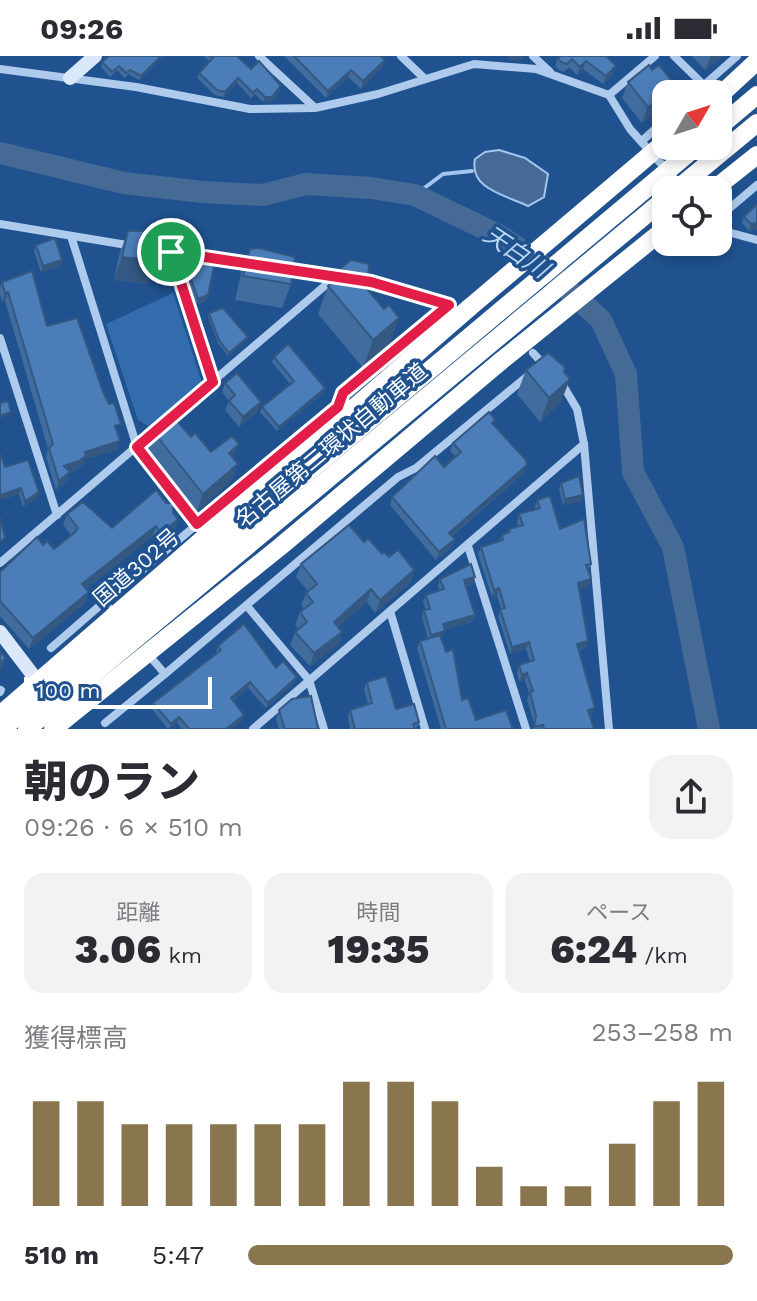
<!DOCTYPE html>
<html lang="ja">
<head>
<meta charset="utf-8">
<style>
  body { margin:0; font-family:"Work Sans","Noto Sans JP",sans-serif; background:#f2f2f3; color:#2b2b33; height:100vh; display:flex; flex-direction:column; font-size:30px; white-space:nowrap }
  * { box-sizing:border-box; margin:0 }
  p { font-size:26px; color:#7c7c81 }
  .icon { flex:none; width:44px; height:44px; fill:none; stroke:currentColor; stroke-width:2; stroke-linecap:round; stroke-linejoin:round }
  .map { position:relative; height:673px; overflow:hidden }
  .panel { display:flex; flex-direction:column; background:#fff; flex:1 }
  .panel>* { flex:none }
  .needle { width:52px; rotate:51deg }
  .buttons { position:absolute; left:652px; top:24px; display:grid; gap:16px }
  .buttons a { display:grid; place-items:center; width:80px; height:80px; border-radius:16px; background:#fff; box-shadow:0 4px 12px #0003; font-size:40px }
  .scale { position:absolute; left:24px; bottom:20px; width:188px; box-sizing:border-box; padding-left:8px; border:4px solid #fff; border-top:0; font-size:22px; line-height:28px; white-space:nowrap; color:#fff; -webkit-text-stroke:6px #1f528f; paint-order:stroke }
  .pin { position:absolute; display:grid; place-items:center; width:68px; height:68px; color:#fff; margin:-34px; border:4px solid #fff; border-radius:50%; box-shadow:0 2px 8px #0007 }
  .round { display:grid; place-items:center; flex:none; width:84px; height:84px; border-radius:24px; background:#f2f2f3 }
  .head { display:flex; align-items:center; justify-content:space-between; height:136px; padding:0 24px }
  h1 { font-size:44px; font-weight:800; line-height:60px }
  .figures { display:grid; grid-template-columns:repeat(3,1fr); gap:12px; height:136px; padding:8px 24px }
  .figures div { display:grid; align-content:center; border-radius:20px; background:#f2f2f3; text-align:center }
  .figures b { font-size:40px; font-weight:800 }
  .figures small { font-size:22px; font-weight:400 }
  .figures p { font-size:22px }
  .chart { height:224px; padding:16px 24px }
  .chart p { display:flex; justify-content:space-between }
  .chart svg { width:100%; height:144px; margin-top:8px; stroke:#89754e; stroke-width:6 }
  ul { padding:0 24px; list-style:none; font-size:26px }
  li { display:grid; grid-template-columns:128px 96px 1fr; align-items:center; height:60px }
  li i { height:20px; border-radius:10px; background:#89754e }
  .status { display:flex; justify-content:space-between; align-items:center; height:56px; padding:0 40px; background:#fff; direction:ltr }
  .status svg { height:22px; fill:currentColor }
  .map>svg:first-child { display:block }
  .green { fill:#326cad }
  .water { fill:#466a96; stroke:#a2c6ee; stroke-width:2 }
  .lines { fill:none; stroke-linecap:round; stroke-linejoin:round }
  .stream { stroke:#a2c6ee; stroke-width:4 }
  .river { stroke:#466a96; stroke-width:22 }
  .street { stroke:#aecbed; stroke-width:8 }
  .secondary { stroke:#dbe8fa; stroke-width:14 }
  .highway { stroke:#fff; stroke-width:18 }
  .highway-bridge { stroke:#fff; stroke-width:18 }
  .wall { fill:#406c9e }
  .shaded-wall { fill:#345881 }
  .building { fill:#4b7eb8; stroke:#345881; stroke-width:2 }
  .route-casing { stroke:#fff; stroke-width:16 }
  .route { stroke:#e11d48; stroke-width:10 }
  .labels { text-anchor:middle; stroke-width:7; stroke-linejoin:round; paint-order:stroke }
  .street-label { font-size:22px; fill:#fff; stroke:#1f528f }
  .water-label { font-size:24px; font-style:italic; fill:#bad5f4; stroke:#1f528f }
</style>
</head>
<body>
<div class="status"><b>09:26</b><svg viewBox="0 0 49 12"><path d="M0 12V9h3v3zM5 12V6h3v6zM10 12V3h3v9zM15 12V0h3v12zM26 1h20v11H26zM47 4h2v5h-2z"/></svg></div>
<div class="map">
<svg width="757" height="673" viewBox="0 0 757 673">
  <rect width="100%" height="100%" fill="#1f528f"/>
  <path class="green" d="M173,237L202,327L150,371L138,364L106,268Z"/>
  <path class="water" d="M499,94L525,102L548,118L544,141L528,150C505,139 469,133 475,103L485,96Z"/>
  <g class="lines">
    <path class="stream" d="M415,139L443,118L472,115"/>
    <path class="river" d="M0,97L124,127L202,136L263,139L306,128L371,132L415,139L500,180L535,203L601,264L626,318L633,416L673,491L709,673"/>
    <g class="street">
      <path d="M259,0L314,51"/>
      <path d="M401,0L425,23"/>
      <path d="M533,0L550,16"/>
      <path d="M674,0L713,38"/>
      <path d="M0,13L136,31L250,53L315,52L378,38L474,8L536,13L609,39L630,73L681,130"/>
      <path d="M694,38L737,0"/>
      <path d="M609,39L655,0"/>
      <path d="M642,85L666,63"/>
      <path d="M718,162L757,129"/>
      <path d="M0,168L133,190"/>
      <path d="M718,169L724,175L757,184"/>
      <path d="M71,180L137,391L197,468"/>
      <path d="M151,193L256,207"/>
      <path d="M171,196L213,326"/>
      <path d="M285,212L371,226L449,249"/>
      <path d="M0,282L57,459"/>
      <path d="M533,297L546,311"/>
      <path d="M561,326L577,353L584,388L609,673"/>
      <path d="M468,490L526,673"/>
      <path d="M0,507L334,222"/>
      <path d="M247,550L309,624L324,673"/>
      <path d="M390,555L425,673"/>
      <path d="M116,560L104,546L338,351L343,337L449,249"/>
      <path d="M51,592L104,546"/>
      <path d="M147,597L165,618L398,421L416,412L530,318"/>
      <path d="M0,636L1,634"/>
      <path d="M105,667L165,618"/>
      <path d="M253,673L584,388"/>
    </g>
    <g class="secondary">
      <path d="M70,22L95,0"/>
      <path d="M0,576L42,631"/>
    </g>
    <g class="highway">
      <path d="M718,41L757,5"/>
      <path d="M713,134L757,99"/>
      <path d="M0,659L469,252"/>
      <path d="M53,673L281,490L501,305"/>
    </g>
    <g class="highway-bridge">
      <path d="M718,72L757,39"/>
      <path d="M676,134L757,67"/>
      <path d="M469,252L666,85"/>
      <path d="M501,305L666,172"/>
      <path d="M2,673L697,90"/>
      <path d="M27,673L666,142"/>
    </g>
  </g>
  <g class="wall">
    <path d="M109,0H164L139,24L128,18L125,22L117,14L110,21L101,11L102,6Z"/>
    <path d="M204,0H237L251,13L280,35L271,46H263L255,38L251,42L237,27L223,41L215,39L197,22L199,17L210,6Z"/>
    <path d="M285,0H381L382,11L361,33L348,21L326,42L285,1Z"/>
    <path d="M606,0L613,18L603,28L583,13L577,19L569,11L564,16L559,14L555,10L558,2Z"/>
    <path d="M692,0H723L705,14Z"/>
    <path d="M628,26L666,38V48L642,67L622,42Z"/>
    <path d="M744,161L757,173L749,175L742,167Z"/>
    <path d="M128,175L148,228L114,224L119,199Z"/>
    <path d="M36,189L62,204L60,210L41,216L34,195Z"/>
    <path d="M250,193L291,228L282,252L235,244L241,217Z"/>
    <path d="M195,204L208,239L206,245L196,249L189,229Z"/>
    <path d="M341,212L368,223L365,231L389,290L363,312L318,258L328,230L337,223Z"/>
    <path d="M2,226L47,270L118,376L120,385L117,394L85,403L83,409L76,414L70,416L67,425L56,434L46,401L48,393L5,245L2,246L0,239V232Z"/>
    <path d="M209,257L246,284L228,300L218,287L208,260Z"/>
    <path d="M274,301L325,332L323,337L277,375L260,356L262,351L290,328L272,306Z"/>
    <path d="M526,314L561,346L540,366L517,338Z"/>
    <path d="M225,327L258,355L239,371L225,354L229,345L222,336Z"/>
    <path d="M494,368L524,417L452,480L455,483L452,491L436,504L390,449L392,441L444,411L456,401L450,395L453,387Z"/>
    <path d="M152,374L191,381L211,396L233,403L238,408L231,425L197,455L146,391Z"/>
    <path d="M0,397L5,411L37,442L23,451L19,438L0,444Z"/>
    <path d="M561,427L581,445L563,449L559,433Z"/>
    <path d="M537,444L591,508L588,515L591,523L588,531L579,533L588,585L586,592L579,594L592,659L590,660L594,673H533L534,667L527,644L529,638L525,624L519,626L517,616L519,609L530,606L526,593L510,598L498,560L501,553L497,540L492,541L478,498L481,491L499,486L502,479L507,477L509,473L518,470L517,466L519,458L535,453V451Z"/>
    <path d="M173,457L178,463L175,474L157,488L152,481L111,513L86,533L89,536L85,547L29,593L0,560V516L43,489L54,493L71,479L63,469L67,458L112,472Z"/>
    <path d="M364,486L382,498L414,514L410,527L375,557L367,546L338,571L342,576L338,589L310,610L290,589L295,576L298,573L295,569L300,556L304,553L301,549L306,537L308,535L296,521L301,508Z"/>
    <path d="M440,523L473,528L465,530L475,559L472,566L444,574L441,582L462,644L476,664L513,673H441L417,592L420,585L428,583L422,561L424,554H426L423,546L426,539L439,534L438,529Z"/>
    <path d="M218,590L276,612L295,626L266,652L248,632L233,645L243,664L231,673H182L177,667L168,673L151,652L153,647L217,597L216,596Z"/>
    <path d="M367,626L396,653L419,666L416,673H350L348,661L350,654L368,648L364,633Z"/>
    <path d="M279,654L318,673H279L276,663Z"/>
  </g>
  <g class="shaded-wall">
    <path d="M161,0H164L139,24L141,20Z"/>
    <path d="M509,0H524L520,5L507,4Z"/>
    <path d="M711,0H723L705,14Z"/>
    <path d="M385,4L382,11L361,33L363,25Z"/>
    <path d="M586,5L583,13L577,19L580,11Z"/>
    <path d="M616,10L613,18L603,28L606,20Z"/>
    <path d="M351,14L348,21L326,42L328,35Z"/>
    <path d="M238,22L237,27L223,41L225,36Z"/>
    <path d="M675,29L672,38H666V48L642,67L648,51Z"/>
    <path d="M281,30L280,35L271,46H263L265,41Z"/>
    <path d="M757,167V173L749,175L751,168Z"/>
    <path d="M122,201L157,205L148,228L114,224Z"/>
    <path d="M62,204L60,210L41,216L43,210Z"/>
    <path d="M8,236L5,245L2,246L5,237Z"/>
    <path d="M208,239L206,245L196,249L198,243Z"/>
    <path d="M399,262L389,290L363,312L373,284Z"/>
    <path d="M248,281L246,284L228,300L229,297Z"/>
    <path d="M570,323L561,346L540,366L549,342Z"/>
    <path d="M325,332L323,337L277,375L279,371Z"/>
    <path d="M261,346L258,355L239,371L243,361Z"/>
    <path d="M11,356L10,359L0,362V360Z"/>
    <path d="M120,385L117,394L85,403L83,409L76,414L61,419L64,410L85,396Z"/>
    <path d="M239,388L232,405L229,397Z"/>
    <path d="M238,408L231,425L197,455L203,438Z"/>
    <path d="M527,409L524,417L446,484L449,477Z"/>
    <path d="M70,416L67,425L56,434L59,425Z"/>
    <path d="M21,432L19,438L0,444V439Z"/>
    <path d="M39,436L37,442L23,451L25,445Z"/>
    <path d="M583,439L581,445L563,449L565,443Z"/>
    <path d="M178,463L175,474L157,488L161,478Z"/>
    <path d="M156,470L152,481L78,539L82,528Z"/>
    <path d="M455,483L452,491L436,504L439,496Z"/>
    <path d="M414,514L410,527L375,557L380,544Z"/>
    <path d="M475,521L473,528L461,531L464,524Z"/>
    <path d="M591,523L588,531L576,535L578,527Z"/>
    <path d="M499,532L497,540L492,541L494,534Z"/>
    <path d="M371,533L367,546L329,579L334,566Z"/>
    <path d="M89,536L85,547L29,593L33,582Z"/>
    <path d="M475,559L472,566L440,575L443,568Z"/>
    <path d="M445,575L442,582L429,586L431,579Z"/>
    <path d="M342,576L338,589L310,610L314,597Z"/>
    <path d="M588,585L586,592L574,596L577,588Z"/>
    <path d="M529,586L526,593L510,598L512,591Z"/>
    <path d="M6,602L2,613L0,615V607Z"/>
    <path d="M527,617L525,624L519,626L522,619Z"/>
    <path d="M297,621L295,626L266,652L268,647Z"/>
    <path d="M250,626L248,632L229,648L231,642Z"/>
    <path d="M595,652L592,659L585,661L588,654Z"/>
    <path d="M244,659L243,664L231,673H226Z"/>
    <path d="M179,661L177,667L169,673L171,668Z"/>
  </g>
  <g class="building">
    <path d="M109,0H161L141,20L130,14L126,17L119,10L112,16L102,6Z"/>
    <path d="M210,0H237L251,13L259,5L281,30L272,41H265L257,33L253,37L238,22L225,36L217,34L199,17L213,2Z"/>
    <path d="M294,0H381L385,4L363,25L351,14L328,35Z"/>
    <path d="M561,0H606L616,10L606,20L586,5L580,11L572,3L567,8L561,6L558,2Z"/>
    <path d="M649,9L652,14L659,9L675,29L648,51L628,26Z"/>
    <path d="M757,148V167L751,168L744,161Z"/>
    <path d="M128,175H152L160,179L157,205L122,201Z"/>
    <path d="M55,182L62,204L43,210L36,189Z"/>
    <path d="M258,192L295,201L291,228L243,220L250,193Z"/>
    <path d="M195,204L214,210L208,239L198,243L191,223Z"/>
    <path d="M351,204L369,208L368,223L362,227L384,253L389,249L399,262L373,284L328,230L345,217L341,212Z"/>
    <path d="M32,215L47,270L77,262L104,338L109,348L114,347L121,368L115,370L120,385L85,396L86,400L79,405L64,410L70,416L59,425L49,392L53,388L8,236L5,237L2,226Z"/>
    <path d="M223,252L248,281L229,297L219,284L209,257Z"/>
    <path d="M288,288L325,332L279,371L262,351L294,325L274,301Z"/>
    <path d="M548,297L565,311L564,316L570,323L549,342L526,314Z"/>
    <path d="M237,317L261,346L243,361L229,345L235,339L225,327Z"/>
    <path d="M8,345L11,356L0,360V347Z"/>
    <path d="M489,356L495,364L492,367L526,404L527,409L449,477L455,483L439,496L392,441L435,400L444,411L461,396L453,387Z"/>
    <path d="M171,358L191,381L195,377L211,396L232,380L239,388L229,397L238,408L203,438L152,374Z"/>
    <path d="M0,397L5,411L28,404L39,436L25,445L21,432L0,439Z"/>
    <path d="M579,420L583,439L565,443L561,427Z"/>
    <path d="M156,434L166,447H173V457L178,463L161,478L156,470L115,502L82,528L89,536L33,582L0,545V516L37,481L43,489L47,485L54,493L74,477L78,472L67,458L83,446L112,472Z"/>
    <path d="M550,440L560,473L584,463L591,508L586,509L591,523L578,527L588,585L577,588L595,652L588,654L594,673H544L543,669L534,671L536,660L530,636L533,635L527,617L522,619L519,609L534,604L529,586L512,591L500,553L505,552L499,532L494,534L481,491L503,484L502,479L510,476L509,473L523,469L519,458L540,452L537,444Z"/>
    <path d="M0,461L5,482L0,486Z"/>
    <path d="M349,469L364,486L368,482L382,498L384,496L389,501L398,494L414,514L380,544L371,533L334,566L342,576L314,597L295,576L307,566L300,556L313,546L306,537L317,528L301,508Z"/>
    <path d="M471,508L475,521L464,524L475,559L443,568L445,575L431,579L424,554L430,553L426,539L444,533L440,523Z"/>
    <path d="M244,568L276,612L283,605L297,621L268,647L250,626L231,642L244,659L226,673H189L179,661L171,668L153,647L221,594L218,590Z"/>
    <path d="M440,579L446,596L453,593L462,644L468,642L476,664L506,654L513,673H446L420,585Z"/>
    <path d="M0,596L6,602L0,607Z"/>
    <path d="M386,620L396,653L414,648L419,666L413,668L415,673H355L350,654L372,647L367,626Z"/>
    <path d="M311,640L318,673H285L279,654L292,643Z"/>
  </g>
  <g class="lines">
    <defs>
      <path id="route" d="M171,196L371,226L449,249L343,337L338,351L197,468L137,391L213,326Z"/>
    </defs>
    <use href="#route" class="route-casing"/>
    <use href="#route" class="route"/>
  </g>
  <g class="labels">
    <g class="street-label">
      <text transform="translate(331 389) rotate(-40)" y="8">名古屋第二環状自動車道</text>
      <text transform="translate(136 511) rotate(-41)" y="8">国道302号</text>
    </g>
    <g class="water-label">
      <text transform="translate(516 196) rotate(34)" y="8">天白川</text>
    </g>
  </g>
</svg>
<div class="buttons">
<a><svg class="needle" viewBox="-14 -14 28 28"><path d="M0-13l5 13h-10z" fill="#e53935"/><path d="M0 13l5-13h-10z" fill="#7c7c81"/></svg></a>
<a><svg class="icon" aria-label="locate" viewBox="0 0 24 24"><circle cx="12" cy="12" r="6"/><path d="M12 2v4M12 18v4M2 12h4M18 12h4"/></svg></a>
</div>
<div class="scale">100 m</div>
<div class="pin" style="left:171px;top:196px;background:#1e9e55"><svg class="icon" aria-label="arrive" viewBox="0 0 24 24"><path d="M6 21V4h12l-3 4 3 4H6"/></svg></div>
</div>
<section class="panel">
<div class="head"><div><h1>朝のラン</h1><p>09:26 · 6 × 510 m</p></div><a class="round"><svg class="icon" aria-label="share" viewBox="0 0 24 24"><path d="M12 15V3M7 8l5-5 5 5M5 13v7h14v-7"/></svg></a></div>
<div class="figures">
<div><p>距離</p><b>3.06<small> km</small></b></div>
<div><p>時間</p><b>19:35</b></div>
<div><p>ペース</p><b>6:24<small> /km</small></b></div>
</div>
<div class="chart"><p><span>獲得標高</span>253–258 m</p>
<svg viewBox="0 0 160 44" preserveAspectRatio="none"><path d="M5 44V12M15 44V12M25 44V19M35 44V19M45 44V19M55 44V19M65 44V19M75 44V6M85 44V6M95 44V12M105 44V32M115 44V38M125 44V38M135 44V25M145 44V12M155 44V6"/></svg>
</div>
<ul>
<li><b>510 m</b>5:47<i style="width:100%"></i></li>
</ul>
</section>
</body>
</html>
